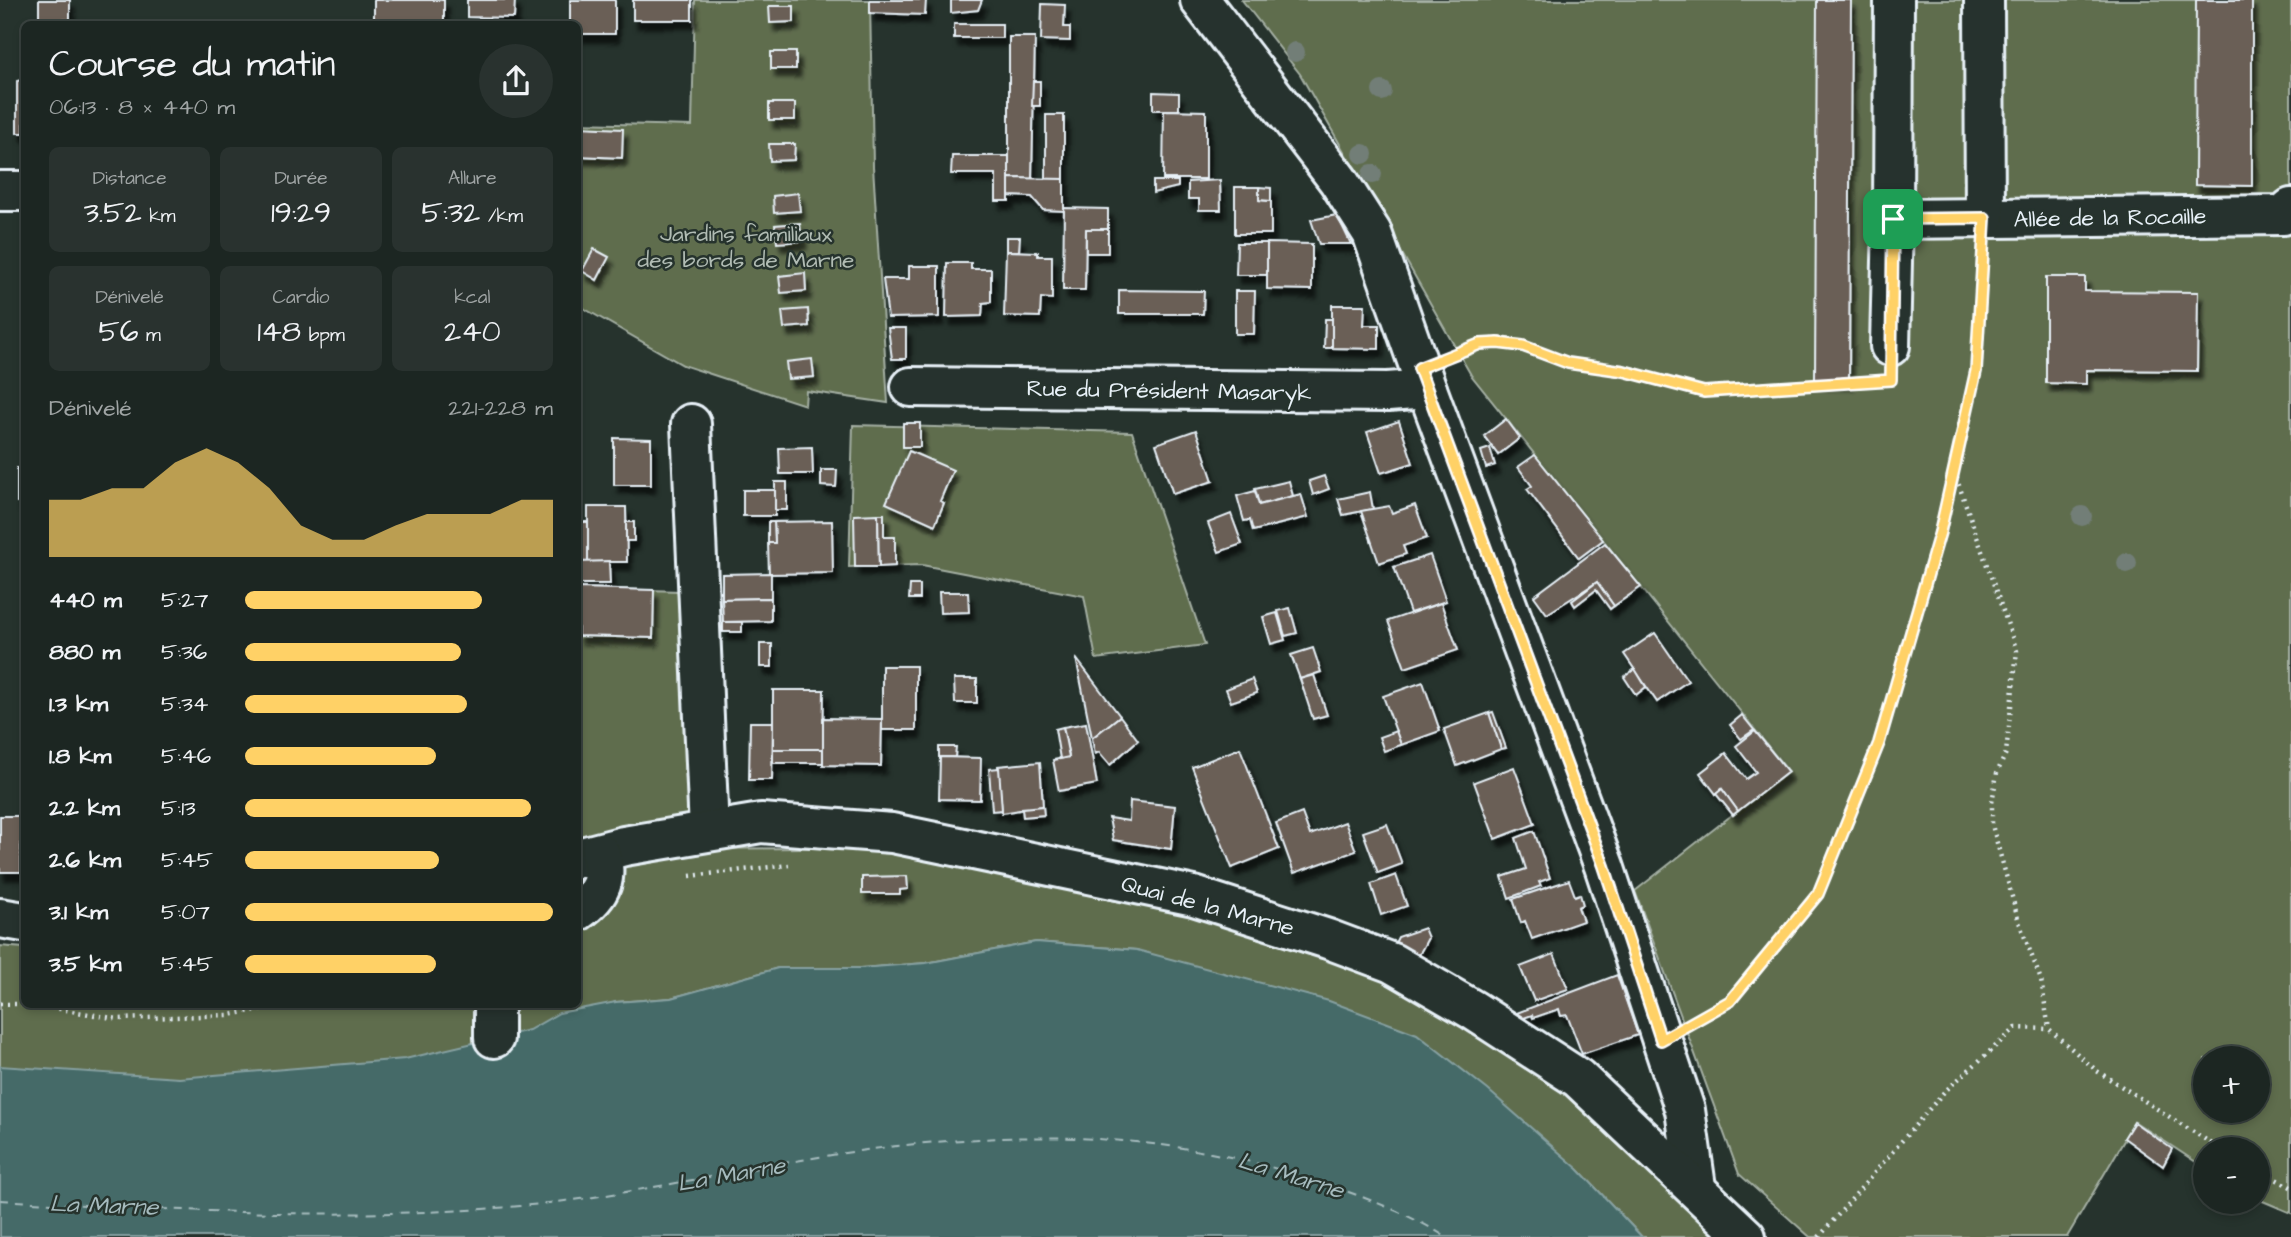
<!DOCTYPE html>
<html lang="fr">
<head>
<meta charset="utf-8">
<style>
  body { margin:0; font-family:"Architects Daughter",sans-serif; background:#29322f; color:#f1f3f6; height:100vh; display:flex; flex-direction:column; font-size:26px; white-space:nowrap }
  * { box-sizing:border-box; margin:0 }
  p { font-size:23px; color:#a0a5a5 }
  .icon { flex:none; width:38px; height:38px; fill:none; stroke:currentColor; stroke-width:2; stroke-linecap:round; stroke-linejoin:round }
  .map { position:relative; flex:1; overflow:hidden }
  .drawer { position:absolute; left:21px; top:21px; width:560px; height:987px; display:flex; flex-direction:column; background:#1c2622; border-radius:10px; box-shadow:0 4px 10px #0003,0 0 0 2px #3a4340 }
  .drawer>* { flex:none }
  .tools { position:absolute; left:2193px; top:1046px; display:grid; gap:14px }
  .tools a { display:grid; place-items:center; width:77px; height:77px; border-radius:50%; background:#1c2622; box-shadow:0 4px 10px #0003,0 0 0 2px #3a4340; font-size:35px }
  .pin { position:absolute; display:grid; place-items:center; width:60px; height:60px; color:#fff; margin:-30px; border-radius:14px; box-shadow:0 4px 10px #0006 }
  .round { display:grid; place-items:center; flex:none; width:74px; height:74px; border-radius:37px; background:#29322f }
  .headline { display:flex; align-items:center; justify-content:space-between; height:119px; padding:0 28px }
  h1 { font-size:38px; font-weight:600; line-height:52px }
  .metrics { display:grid; grid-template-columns:repeat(3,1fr); gap:10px; height:119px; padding:7px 28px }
  .metrics div { display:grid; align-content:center; border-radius:10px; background:#29322f; text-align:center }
  .metrics b { font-size:30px; font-weight:600 }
  .metrics small { font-size:19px; font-weight:400 }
  .metrics p { font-size:19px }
  .chart { height:196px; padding:14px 28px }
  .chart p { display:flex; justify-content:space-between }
  .chart svg { width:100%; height:126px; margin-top:7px; fill:#ffd166; opacity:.7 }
  ul { padding:0 28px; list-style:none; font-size:23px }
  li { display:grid; grid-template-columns:112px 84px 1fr; align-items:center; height:52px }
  li i { height:18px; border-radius:9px; background:#ffd166 }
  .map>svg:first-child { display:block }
  .green { fill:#5f6d4e; stroke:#a4afa3; stroke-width:2; fill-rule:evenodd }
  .water { fill:#446a67; stroke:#86a0a1; stroke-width:2 }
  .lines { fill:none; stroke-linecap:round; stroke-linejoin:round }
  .ferry { stroke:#a6bbbe; stroke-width:2; stroke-dasharray:9 7; stroke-linecap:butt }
  .building { fill:#6b5f57; stroke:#e8f1f8; stroke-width:2; filter:url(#shadow) }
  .minor-casing { stroke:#e8f1f8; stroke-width:44 }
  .path { stroke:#e8f1f8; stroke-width:4.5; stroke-dasharray:2 5; stroke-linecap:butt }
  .minor { stroke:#26332d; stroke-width:38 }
  .tree { fill:#727e77 }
  .route-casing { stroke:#fff; stroke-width:14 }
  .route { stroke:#ffd166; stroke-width:9 }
  .labels { text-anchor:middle; stroke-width:5; stroke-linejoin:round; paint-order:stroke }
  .street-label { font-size:23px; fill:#e8f1f8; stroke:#26332d }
  .park-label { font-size:23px; fill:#b1bcb4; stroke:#26332d }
  .water-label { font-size:24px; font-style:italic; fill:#a6bbbe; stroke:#26332d }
</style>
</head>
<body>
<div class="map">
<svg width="2291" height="1237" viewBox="0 0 2291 1237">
  <defs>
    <filter id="shadow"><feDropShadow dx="4.5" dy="8" stdDeviation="2" flood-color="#0009"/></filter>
  </defs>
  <rect width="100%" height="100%" fill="#26332d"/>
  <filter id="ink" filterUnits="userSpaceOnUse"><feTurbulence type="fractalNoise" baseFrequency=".0143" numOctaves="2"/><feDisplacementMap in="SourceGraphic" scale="14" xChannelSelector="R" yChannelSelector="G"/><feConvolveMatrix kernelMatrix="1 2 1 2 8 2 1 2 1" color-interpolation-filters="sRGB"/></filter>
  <g filter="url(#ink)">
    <g class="green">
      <path d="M695,0H870L873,166L888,403L806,391L805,405L683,365L578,305V123L692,126Z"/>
      <path d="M1242,0H2291V1213L2258,1199V1150H2205V1168L2135,1122L2067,1237H1810L1739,1174L1635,891L1788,771L1471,375L1300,74ZM2205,1059H2258V1111H2205Z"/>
      <path d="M853,425L1132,432L1205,645L1096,659L1084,596L922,565L849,567Z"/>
      <path d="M578,588L680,591L691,849L894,847L1022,859L1392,963L1578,1078L1741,1237H1642L1578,1169L1137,950L1036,942L926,963L860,968H778L671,998L615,1002L484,1071L0,1097V946L24,948V1004H578Z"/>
    </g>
    <path class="water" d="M1036,942L1137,950L1329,1001L1417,1034L1488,1090L1578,1169L1642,1237H0V1066L179,1078L405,1059L529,1030L559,1013L616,1002L671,998L778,968H860L926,963Z"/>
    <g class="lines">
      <path class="ferry" d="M0,1200C169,1210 340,1221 509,1207C632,1197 751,1165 873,1149C1017,1130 1164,1131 1303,1177C1351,1192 1403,1210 1446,1237"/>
    </g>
    <g class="building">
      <path d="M39,0H70V20L39,19Z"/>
      <rect x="374" y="0" width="70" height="24"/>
      <path d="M467,0H515L514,18L467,17Z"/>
      <path d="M570,0H615V34H578V24H570Z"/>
      <rect x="633" y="0" width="59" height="20"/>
      <path d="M870,0H926L925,15L870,13Z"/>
      <path d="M951,0H982L978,10L951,13Z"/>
      <path d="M1817,0H1851L1849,381L1815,380Z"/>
      <path d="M2196,0H2252V186L2195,185Z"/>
      <path d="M1042,4L1065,5L1064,27H1070V41L1041,40Z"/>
      <path d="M769,6H794V22L770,23Z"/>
      <path d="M291,21L358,23V24H291Z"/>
      <rect x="954" y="24" width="48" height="14"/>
      <path d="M1009,37H1035L1032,179L1009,178Z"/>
      <rect x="771" y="52" width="25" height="17"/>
      <path d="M21,80H24V133H17V81Z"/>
      <path d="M1033,81H1040V106H1032Z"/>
      <path d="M1153,92L1179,93V110H1153Z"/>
      <rect x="769" y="103" width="26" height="17"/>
      <path d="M1164,110L1206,111V179H1163Z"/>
      <rect x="1046" y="115" width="18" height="64"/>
      <path d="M578,127L623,129L622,158L578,156Z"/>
      <path d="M769,144H795L794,160L770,161Z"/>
      <path d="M952,156H1009V201H996V174H951Z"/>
      <path d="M1009,178L1064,179V211L1043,210L1032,197L1009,196Z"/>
      <path d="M1220,180L1221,210H1199V199H1188V182Z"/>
      <path d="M1153,181H1178V187L1153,193Z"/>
      <path d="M1235,187H1259V200L1271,201V234H1235Z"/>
      <path d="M1259,187L1271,188V201L1259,200Z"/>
      <path d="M798,193L800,211L774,213L773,196Z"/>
      <path d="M1064,208L1108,209V229H1086L1085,290H1063Z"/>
      <path d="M1337,215L1351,244H1319L1311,220Z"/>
      <path d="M800,223L802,241L777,243L775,225Z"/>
      <rect x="1086" y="229" width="22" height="24"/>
      <path d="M1006,237H1020L1019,251H1006Z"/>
      <path d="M1237,243H1267V275H1236Z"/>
      <path d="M1267,243L1312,244V290L1267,289Z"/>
      <path d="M594,249L609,257L597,280L582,271Z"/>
      <path d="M1006,251L1038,252V256H1052V299L1041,298L1040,317L1004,316Z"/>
      <path d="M947,263H971V269H991V302L983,303L982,316L946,317Z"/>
      <path d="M909,266H939V317L888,318L883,279H909Z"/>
      <path d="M805,273L806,291L781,293L779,276Z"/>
      <path d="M2046,277H2085V291L2198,292L2197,371L2086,370V384L2046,383Z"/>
      <path d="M1119,290L1204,291L1203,314H1119Z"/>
      <path d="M1235,291H1255L1254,334H1235Z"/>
      <path d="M1332,305H1365L1364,325H1379V349L1332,348Z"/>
      <path d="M808,309L809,326L784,328L782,311Z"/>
      <path d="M1325,319H1332V348H1324Z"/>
      <path d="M888,328H906V359H892Z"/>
      <path d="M812,359L814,377L788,379L786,362Z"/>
      <path d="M1506,419L1520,438L1498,455L1484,436Z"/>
      <path d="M1399,421L1413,463L1381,473L1367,432Z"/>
      <rect x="903" y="423" width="17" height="24"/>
      <path d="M1196,430L1213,481L1173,494L1156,444Z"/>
      <path d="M614,438L651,439V485H614Z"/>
      <path d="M812,447L813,474H780L779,448Z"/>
      <path d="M1490,448L1495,465L1486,468L1481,451Z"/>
      <path d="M909,451L953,470L940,501L944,503L935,525L886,503Z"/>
      <path d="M1535,455L1603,540L1579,558L1527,489L1532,486L1518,467Z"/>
      <rect x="17" y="468" width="7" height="34"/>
      <path d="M821,470H837L836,487L821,486Z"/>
      <path d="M1324,476L1329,489L1313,495L1309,481Z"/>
      <path d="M1289,481L1293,496L1259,505L1255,489Z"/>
      <rect x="775" y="482" width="12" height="28"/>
      <rect x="743" y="490" width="32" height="26"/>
      <path d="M1255,491L1259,505L1301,494L1308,517L1253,531L1250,520L1244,521L1237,496Z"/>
      <path d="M1370,492L1373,509L1343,515L1338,499Z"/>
      <path d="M1415,505L1427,538L1403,546L1406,554L1379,563L1361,511L1389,506L1392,513Z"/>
      <path d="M588,507H626L627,562H588Z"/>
      <path d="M878,514L879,567H855L854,515Z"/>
      <path d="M878,514H884V537H895V566L879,567Z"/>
      <path d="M1231,514L1242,544L1219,552L1208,523Z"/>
      <path d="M832,521L833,573L769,574L768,543H775L774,522Z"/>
      <rect x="578" y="522" width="10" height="40"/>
      <rect x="626" y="522" width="8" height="19"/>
      <path d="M768,522H774L775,543H768Z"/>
      <path d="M1605,543L1641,587L1614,606L1597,582L1547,614L1534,596Z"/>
      <path d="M1430,555L1446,601L1410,613L1394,567Z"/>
      <path d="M609,561L610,584H578V562Z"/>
      <path d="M771,573V598L722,599V574Z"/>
      <path d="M1597,582L1614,606L1610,609L1596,590L1575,606L1572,601Z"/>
      <path d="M910,585H920V599H909Z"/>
      <path d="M578,588L654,590L653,638L578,636Z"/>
      <path d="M939,592H968L969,612L940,613Z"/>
      <path d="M771,598V621L723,622L722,599Z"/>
      <path d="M1441,603L1458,650L1405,668L1388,621Z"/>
      <path d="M1290,608L1297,633L1285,636L1278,611Z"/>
      <path d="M1277,613L1285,640L1271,644L1263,617Z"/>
      <rect x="723" y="622" width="19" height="10"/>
      <path d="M1655,633L1688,681L1657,702L1624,654Z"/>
      <rect x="760" y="644" width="12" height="23"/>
      <path d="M1313,648L1321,672L1300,679L1291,655Z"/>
      <path d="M1076,658L1120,716L1092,738Z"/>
      <rect x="882" y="666" width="34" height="64"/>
      <path d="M1635,669L1646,687L1636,695L1624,677Z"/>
      <path d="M1314,675L1327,715L1313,719L1300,679Z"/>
      <path d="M954,679H977V703H955Z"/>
      <path d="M1252,679L1257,693L1231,702L1226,689Z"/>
      <path d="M1423,682L1440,731L1401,745L1383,696Z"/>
      <path d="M773,690H824L823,749H773Z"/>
      <path d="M1493,712L1506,748L1501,749L1489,713Z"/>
      <path d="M1489,713L1501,749L1457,766L1444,729Z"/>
      <path d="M1742,715L1754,730L1741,739L1730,725Z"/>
      <path d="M1120,716L1138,740L1110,765L1099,752L1095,754L1092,738Z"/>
      <path d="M823,718L882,719L881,766L823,765Z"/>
      <path d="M750,722H773L772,780H749Z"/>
      <path d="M1086,723L1097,784L1059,791L1053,760L1069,757L1063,727Z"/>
      <path d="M1063,727L1069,757L1060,759L1055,729Z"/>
      <path d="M1396,731L1401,745L1384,751L1379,737Z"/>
      <path d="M1755,731L1788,772L1738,811L1722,789L1716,794L1700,773L1726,753L1746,779L1756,772L1736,746Z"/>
      <path d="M939,747H956L955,757H939Z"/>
      <path d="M1240,748L1279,849L1232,868L1192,767Z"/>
      <rect x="773" y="749" width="50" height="14"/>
      <path d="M940,757L981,758L980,800L939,799Z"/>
      <path d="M1040,762L1043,806L1002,813L998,766Z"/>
      <path d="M1514,767L1535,824L1495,839L1474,782Z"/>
      <path d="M999,768L1002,810L992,811L989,769Z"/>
      <path d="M1722,789L1738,811L1733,815L1716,794Z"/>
      <path d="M1130,801L1175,806L1171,849L1113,840L1109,818L1129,821Z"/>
      <path d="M1043,806L1044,815L1023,817L1022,808Z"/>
      <path d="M1302,813L1310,835L1345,822L1356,851L1294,873L1276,823Z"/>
      <rect x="0" y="816" width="21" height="56"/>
      <path d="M1387,824L1402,864L1378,873L1363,832Z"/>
      <path d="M1534,831L1550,878L1539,882L1541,886L1509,898L1502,877L1526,869L1516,838Z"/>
      <path d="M1396,875L1407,906L1381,915L1371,884Z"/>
      <path d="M907,876L908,889L900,890V894H862V877Z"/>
      <path d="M1569,880L1575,896L1580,894L1583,905L1578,907L1583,921L1532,939L1525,921L1521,923L1513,899Z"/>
      <path d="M1424,928L1428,938L1419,955L1395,943L1398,937Z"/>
      <path d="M1554,954L1568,989L1534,1001L1520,967Z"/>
      <path d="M1617,975L1638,1035L1582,1054L1567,1015L1561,1016L1559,1009L1533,1018L1532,1015L1521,1019L1514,1014Z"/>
      <path d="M2134,1122L2172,1149L2163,1166L2124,1138Z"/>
    </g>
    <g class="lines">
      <defs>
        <g id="minor">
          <path d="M1200,0L1338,180L1372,233L1427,389L1604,866L1685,1110L1696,1187"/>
          <path d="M1894,0L1893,219L2283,215L2291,208"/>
          <path d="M1984,0L1985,218"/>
          <path d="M0,191H24"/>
          <path d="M1890,346L1893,219"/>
          <path d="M911,387L1388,392L1427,389"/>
          <path d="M691,424L709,831"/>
          <path d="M578,858L624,846L761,823L892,833L1194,896L1328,939L1392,963L1473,1010L1578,1078L1746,1237"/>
          <path d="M578,911C600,896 609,879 600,853"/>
          <path d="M0,918L24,922"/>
          <path d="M494,1004V1038"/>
        </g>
      </defs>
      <use href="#minor" class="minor-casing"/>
      <g class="path">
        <path d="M1453,356L1480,344L1523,346L1568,363L1624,371L1705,392L1876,381"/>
        <path d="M1954,471L2017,651L2006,753L1997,773L1992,803V825L2019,922L2041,980L2049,1029"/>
        <path d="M690,876L789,865"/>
        <path d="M0,1004H24"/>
        <path d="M31,1004L118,1019L229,1015L290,1004"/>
        <path d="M1692,1022L1730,1001L1818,894L1879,743L1940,532L1976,371L1983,255"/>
        <path d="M2258,1170L2291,1187"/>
        <path d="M1819,1237L1944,1092L2016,1028L2049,1029L2097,1071L2222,1150"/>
      </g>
      <use href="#minor" class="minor"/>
    </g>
    <g class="tree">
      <circle cx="1295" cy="52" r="10"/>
      <circle cx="1382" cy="91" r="10"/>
      <circle cx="1363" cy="154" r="10"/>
      <circle cx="1372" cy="174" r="10"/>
      <circle cx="2082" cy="516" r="10"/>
      <circle cx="2127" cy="563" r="10"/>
    </g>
  </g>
  <g class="lines" filter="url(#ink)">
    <defs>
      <path id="route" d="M1985,218L1976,371L1940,532L1879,743L1818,894L1730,1001L1661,1040L1604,866L1419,368L1480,344L1498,343L1523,346L1568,363L1624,371L1704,392L1891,380L1893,219Z"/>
    </defs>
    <use href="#route" class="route-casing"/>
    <use href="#route" class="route"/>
  </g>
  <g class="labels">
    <g class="street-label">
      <text transform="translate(2110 217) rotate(-1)" y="8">Allée de la Rocaille</text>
      <text transform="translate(1169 390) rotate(1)" y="8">Rue du Président Masaryk</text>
      <text transform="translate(1208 905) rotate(15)" y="8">Quai de la Marne</text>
    </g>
    <g class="park-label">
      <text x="746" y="241">Jardins familiaux<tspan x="746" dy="26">des bords de Marne</tspan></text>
    </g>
    <g class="water-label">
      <text transform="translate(731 1174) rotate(-10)" y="8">La Marne</text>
      <text transform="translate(1291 1175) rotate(17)" y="8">La Marne</text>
      <text transform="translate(104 1205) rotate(2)" y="8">La Marne</text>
    </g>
  </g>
</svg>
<div class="tools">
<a>+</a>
<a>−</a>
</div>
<div class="pin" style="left:1893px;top:219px;background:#1e9e55"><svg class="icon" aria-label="arrive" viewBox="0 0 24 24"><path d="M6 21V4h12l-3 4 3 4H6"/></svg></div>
<section class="drawer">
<div class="headline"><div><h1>Course du matin</h1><p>06:13 · 8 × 440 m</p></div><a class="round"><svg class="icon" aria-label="share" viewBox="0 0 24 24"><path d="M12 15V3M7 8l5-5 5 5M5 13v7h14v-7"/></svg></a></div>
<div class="metrics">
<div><p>Distance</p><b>3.52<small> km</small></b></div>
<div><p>Durée</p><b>19:29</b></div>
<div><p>Allure</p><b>5:32<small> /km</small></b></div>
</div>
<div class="metrics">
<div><p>Dénivelé</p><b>56<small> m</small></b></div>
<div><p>Cardio</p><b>148<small> bpm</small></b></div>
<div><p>kcal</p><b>240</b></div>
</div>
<div class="chart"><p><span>Dénivelé</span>221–228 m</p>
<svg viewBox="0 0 160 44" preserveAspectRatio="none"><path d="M0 44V24L10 24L20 20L30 20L40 11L50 6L60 11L70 20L80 33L90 38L100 38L110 33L120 29L130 29L140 29L150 24L160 24V44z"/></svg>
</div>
<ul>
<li><b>440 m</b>5:27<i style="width:77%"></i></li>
<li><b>880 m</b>5:36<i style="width:70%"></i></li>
<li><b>1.3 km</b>5:34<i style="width:72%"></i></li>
<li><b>1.8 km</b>5:46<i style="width:62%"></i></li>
<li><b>2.2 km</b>5:13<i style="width:93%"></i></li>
<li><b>2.6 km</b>5:45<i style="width:63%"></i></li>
<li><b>3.1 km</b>5:07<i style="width:100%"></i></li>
<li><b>3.5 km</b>5:45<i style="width:62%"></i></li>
</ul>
</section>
</div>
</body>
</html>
